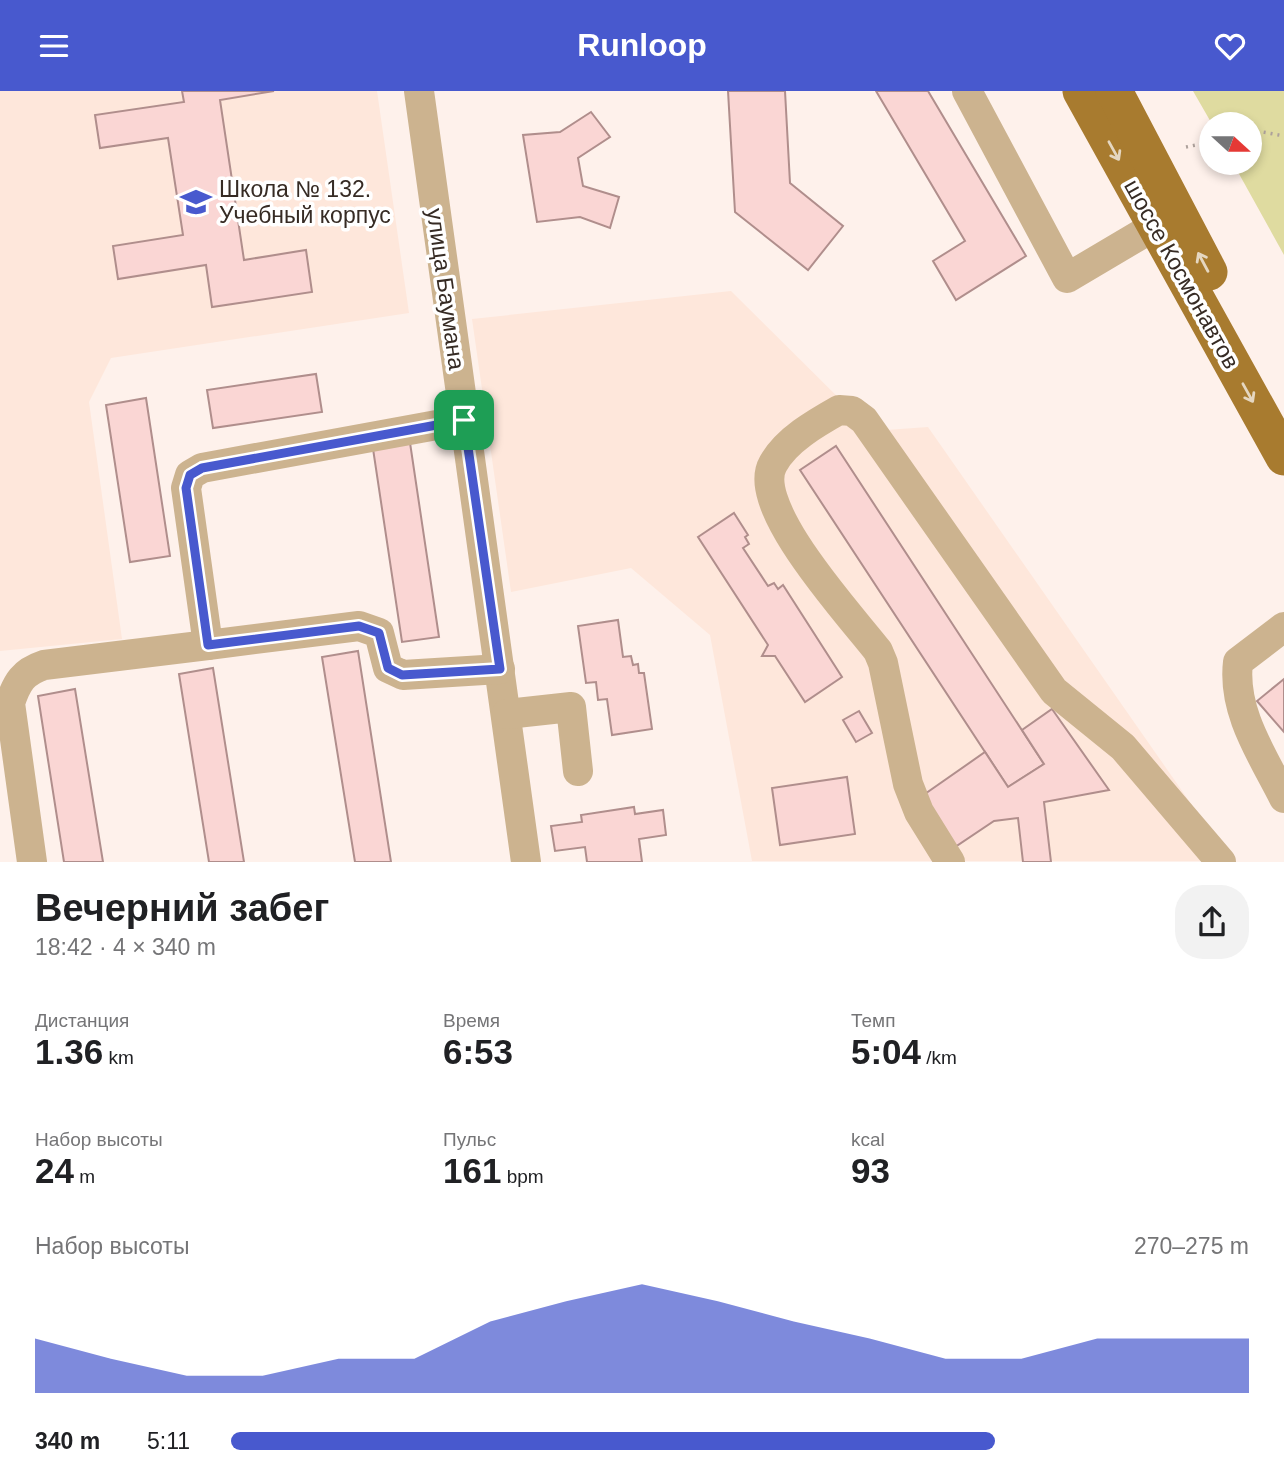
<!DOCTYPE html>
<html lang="ru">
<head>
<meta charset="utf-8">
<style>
  body { margin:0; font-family:Helvetica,sans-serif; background:#f2f2f2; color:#202124; height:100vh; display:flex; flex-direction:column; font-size:26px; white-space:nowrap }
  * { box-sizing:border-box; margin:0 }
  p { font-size:23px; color:#757577 }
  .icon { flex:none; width:38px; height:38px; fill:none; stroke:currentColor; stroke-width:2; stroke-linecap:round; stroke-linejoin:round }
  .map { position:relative; height:771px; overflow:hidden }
  .side { display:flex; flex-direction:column; background:#fff; flex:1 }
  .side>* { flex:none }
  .needle { width:46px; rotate:111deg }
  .tools { position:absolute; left:1199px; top:21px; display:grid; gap:14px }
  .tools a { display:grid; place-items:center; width:63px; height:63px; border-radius:50%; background:#fff; box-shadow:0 4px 10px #0003; font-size:35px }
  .pin { position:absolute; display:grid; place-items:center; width:60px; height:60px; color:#fff; margin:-30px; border-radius:14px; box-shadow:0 4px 10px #0006 }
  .round { display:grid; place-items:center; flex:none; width:74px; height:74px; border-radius:28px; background:#f2f2f2 }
  .headline { display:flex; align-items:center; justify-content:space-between; height:119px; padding:0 35px }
  h1 { font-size:38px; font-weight:700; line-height:52px }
  .figures { display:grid; grid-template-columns:repeat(3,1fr); gap:10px; height:119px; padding:7px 35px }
  .figures div { display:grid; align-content:center }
  .figures b { font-size:35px; font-weight:700 }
  .figures small { font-size:19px; font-weight:400 }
  .figures p { font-size:19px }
  .chart { height:196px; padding:14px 35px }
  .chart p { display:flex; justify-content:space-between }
  .chart svg { width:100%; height:126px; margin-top:7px; fill:#4859ce; opacity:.7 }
  ul { padding:0 35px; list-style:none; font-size:23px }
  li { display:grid; grid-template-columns:112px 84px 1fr; align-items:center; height:52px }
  li i { height:18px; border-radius:9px; background:#4859ce }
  header { display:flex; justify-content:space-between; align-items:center; height:91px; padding:0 35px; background:#4859ce; color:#fff; font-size:32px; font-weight:700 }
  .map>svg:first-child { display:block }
  .built { fill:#fee7db }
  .green { fill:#dfdba0 }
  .building { fill:#fad6d4; stroke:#b08e8c; stroke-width:2 }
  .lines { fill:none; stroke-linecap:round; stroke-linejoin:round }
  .path { stroke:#ada19b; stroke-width:3.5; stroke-dasharray:2 5; stroke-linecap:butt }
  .minor { stroke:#ccb38f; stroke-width:30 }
  .major { stroke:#a87b2f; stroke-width:37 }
  .oneway { stroke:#e5d7c1 }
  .route-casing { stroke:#fff; stroke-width:14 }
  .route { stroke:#4859ce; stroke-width:9 }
  .labels { text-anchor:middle; stroke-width:7; stroke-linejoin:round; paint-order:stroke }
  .poi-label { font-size:23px; fill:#362b24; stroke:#fff; text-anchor:start }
  .street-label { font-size:23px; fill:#362b24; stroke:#fff }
</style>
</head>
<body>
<header><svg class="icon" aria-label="menu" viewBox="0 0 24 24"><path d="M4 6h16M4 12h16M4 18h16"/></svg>Runloop<svg class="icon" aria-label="heart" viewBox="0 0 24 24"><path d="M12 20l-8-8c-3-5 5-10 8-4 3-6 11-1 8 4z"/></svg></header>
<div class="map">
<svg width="1284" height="771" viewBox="0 0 1284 771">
  <rect width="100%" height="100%" fill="#fef1eb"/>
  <g class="built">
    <path d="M0,0H377L409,222L111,267L89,311L122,548L0,560Z"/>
    <path d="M731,200L872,340L928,336L1231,770H752L710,544L631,477L511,501L472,228Z"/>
  </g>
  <path class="green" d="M1193,0H1284V164L1233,72H1250V33H1212Z"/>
  <g class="building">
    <path d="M182,0H274L220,9L244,169L306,159L312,201L212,216L206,174L118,188L113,155L183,144L168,47L100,57L95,24L184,11Z"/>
    <path d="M728,0H785L790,92L843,135L808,179L735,121Z"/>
    <path d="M876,0H928L1026,165L956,209L933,170L965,150Z"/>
    <path d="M591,21L610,46L578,67L583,95L619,106L610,137L580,126L537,131L523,44L560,41Z"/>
    <path d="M316,283L322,321L213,337L207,299Z"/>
    <path d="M146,307L170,465L130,471L106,314Z"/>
    <path d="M409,345L439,546L402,551L372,351Z"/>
    <path d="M836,355L1044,673L1008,696L800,379Z"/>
    <path d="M734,422L748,444L745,446L749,453L743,457L768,495L774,492L778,498L783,494L842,586L805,611L775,565H762L768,554L698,446Z"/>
    <path d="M618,529L623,566L631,565L633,574L638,573L639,582H644L652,638L612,644L607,608L598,609L596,591L586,592L578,535Z"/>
    <path d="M358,560L391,771H355L322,566Z"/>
    <path d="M213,577L244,771H209L179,583Z"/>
    <path d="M1284,588V641L1257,610Z"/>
    <path d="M75,598L103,771H64L38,605Z"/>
    <path d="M1052,618L1109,699L1044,711L1051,771H1023L1018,727L994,730L955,756L922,705L985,661L1008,696L1044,673L1022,639Z"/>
    <path d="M859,620L872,642L856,651L843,629Z"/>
    <path d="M847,686L855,743L780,754L772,697Z"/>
    <path d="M634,716L635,723L663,719L666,744L639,748L642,771H587L585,756L555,760L551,735L582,731L581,724Z"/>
  </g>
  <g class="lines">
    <g class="path">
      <path d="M1250,44L1263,41L1284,45"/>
      <path d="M1186,56L1211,51"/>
    </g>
    <g class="minor">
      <path d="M419,0L526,771"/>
      <path d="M967,0L1067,187L1155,135"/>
      <path d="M464,329L202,377L190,384L186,397L208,554L359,535L379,542L388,577L403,584L500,578"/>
      <path d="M1284,536L1238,571C1232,621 1263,665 1284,707"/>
      <path d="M507,623L571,616L578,680"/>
      <path d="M32,771L10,612C17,591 23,581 44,574L208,554"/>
      <path d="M950,771L919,721L908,693L883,572L878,560C851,525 749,415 773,373C786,349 816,332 839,319L852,320L864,329L1054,600L1123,656L1221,771"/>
    </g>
    <g class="major">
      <path d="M1081,0L1284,366"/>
      <path d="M1114,0L1209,181"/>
    </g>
  </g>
  <defs><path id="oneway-shaft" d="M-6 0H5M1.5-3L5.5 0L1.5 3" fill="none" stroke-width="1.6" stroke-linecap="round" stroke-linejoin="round" transform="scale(1.75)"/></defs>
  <g class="oneway">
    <use href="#oneway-shaft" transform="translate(1114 60) rotate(61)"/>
    <use href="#oneway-shaft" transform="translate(1203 171) rotate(-118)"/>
    <use href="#oneway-shaft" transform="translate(1248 302) rotate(61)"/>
  </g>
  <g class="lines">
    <defs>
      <path id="route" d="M464,329L500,578L402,584L388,577L379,542L359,535L208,554L186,397L190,384L202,377Z"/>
    </defs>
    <use href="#route" class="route-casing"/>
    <use href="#route" class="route"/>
  </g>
  <defs>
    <symbol id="school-bare" viewBox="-9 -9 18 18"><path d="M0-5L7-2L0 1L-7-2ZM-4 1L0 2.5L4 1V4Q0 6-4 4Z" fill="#4859ce" stroke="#fff" stroke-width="2.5" paint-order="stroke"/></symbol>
  </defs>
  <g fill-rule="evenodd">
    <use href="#school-bare" x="174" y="89" width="44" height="44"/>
  </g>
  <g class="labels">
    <g class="poi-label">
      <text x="219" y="106">Школа № 132.<tspan x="219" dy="26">Учебный корпус</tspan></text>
    </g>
    <g class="street-label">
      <text transform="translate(1182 183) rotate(61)" y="8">шоссе Космонавтов</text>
      <text transform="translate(446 198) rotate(82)" y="8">улица Баумана</text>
    </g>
  </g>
</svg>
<div class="tools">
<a><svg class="needle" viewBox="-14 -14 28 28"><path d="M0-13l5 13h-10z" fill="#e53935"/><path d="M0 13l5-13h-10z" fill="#757577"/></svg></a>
</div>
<div class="pin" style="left:464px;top:329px;background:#1e9e55"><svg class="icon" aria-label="arrive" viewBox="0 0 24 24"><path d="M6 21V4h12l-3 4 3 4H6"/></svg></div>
</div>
<section class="side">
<div class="headline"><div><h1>Вечерний забег</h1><p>18:42 · 4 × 340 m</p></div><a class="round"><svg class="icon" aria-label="share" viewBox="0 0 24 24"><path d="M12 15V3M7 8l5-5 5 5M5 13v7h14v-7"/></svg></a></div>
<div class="figures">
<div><p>Дистанция</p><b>1.36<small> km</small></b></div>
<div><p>Время</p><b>6:53</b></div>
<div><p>Темп</p><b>5:04<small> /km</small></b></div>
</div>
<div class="figures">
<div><p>Набор высоты</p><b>24<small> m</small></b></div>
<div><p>Пульс</p><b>161<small> bpm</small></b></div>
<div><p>kcal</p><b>93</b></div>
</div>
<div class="chart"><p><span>Набор высоты</span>270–275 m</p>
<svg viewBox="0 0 160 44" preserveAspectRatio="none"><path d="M0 44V25L10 32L20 38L30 38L40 32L50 32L60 19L70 12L80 6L90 12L100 19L110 25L120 32L130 32L140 25L150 25L160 25V44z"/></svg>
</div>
<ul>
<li><b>340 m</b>5:11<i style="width:75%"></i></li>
</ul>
</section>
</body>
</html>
